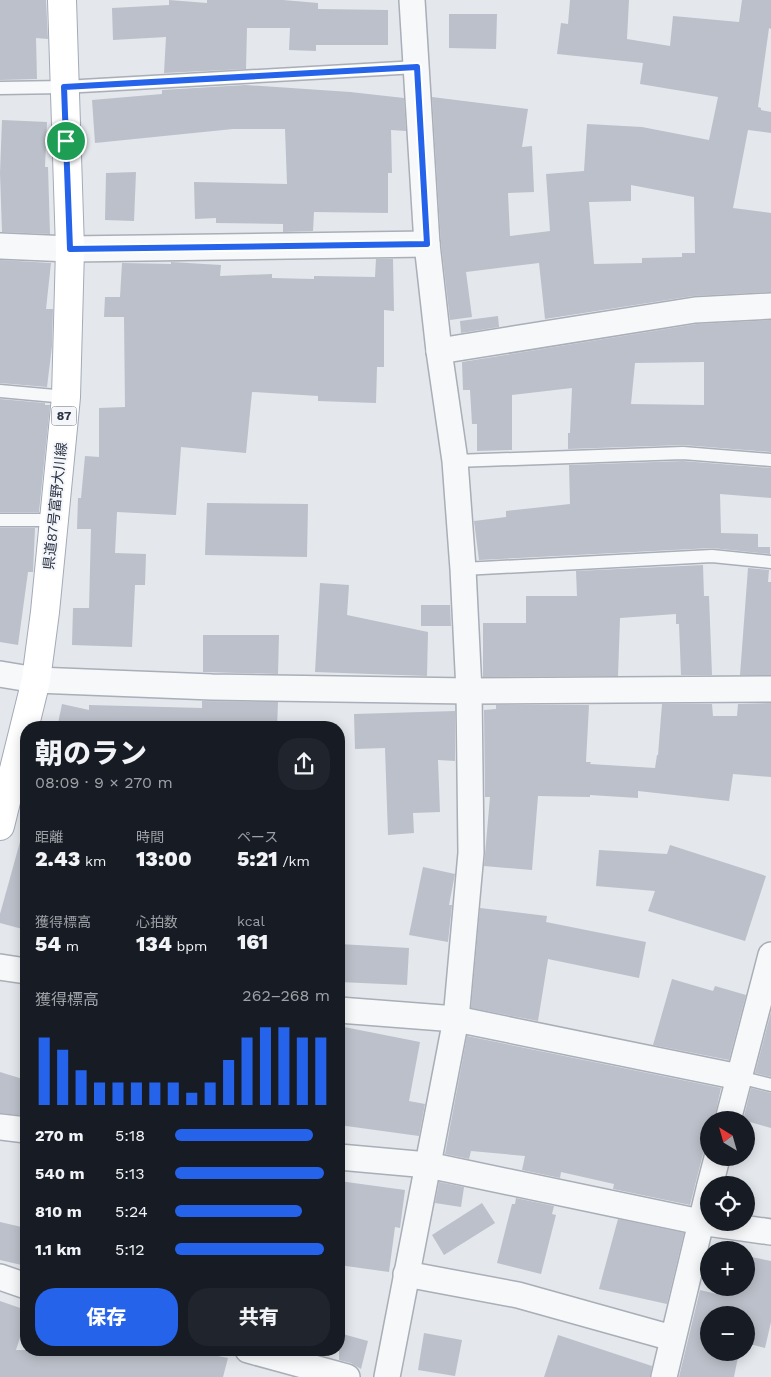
<!DOCTYPE html>
<html lang="ja">
<head>
<meta charset="utf-8">
<style>
  body { margin:0; font-family:"Work Sans","Noto Sans JP",sans-serif; background:#20242c; color:#f1f3f6; height:100vh; display:flex; flex-direction:column; font-size:19px; white-space:nowrap }
  * { box-sizing:border-box; margin:0 }
  p { font-size:16px; color:#9ea1a6 }
  .icon { flex:none; width:28px; height:28px; fill:none; stroke:currentColor; stroke-width:2; stroke-linecap:round; stroke-linejoin:round }
  .map { position:relative; flex:1; overflow:hidden }
  .details { position:absolute; left:20px; top:721px; width:325px; height:635px; display:flex; flex-direction:column; background:#171b24; border-radius:20px; box-shadow:0 2px 12px #0003 }
  .details>* { flex:none }
  .needle { width:32px; rotate:323deg }
  .buttons { position:absolute; left:700px; top:1111px; display:grid; gap:10px }
  .buttons a { display:grid; place-items:center; width:55px; height:55px; border-radius:50%; background:#171b24; box-shadow:0 2px 12px #0003; font-size:25px }
  .pin { position:absolute; display:grid; place-items:center; width:42px; height:42px; color:#fff; margin:-21px; border:2px solid #fff; border-radius:50%; box-shadow:0 1px 5px #0007 }
  .round { display:grid; place-items:center; flex:none; width:52px; height:52px; border-radius:20px; background:#20242c }
  .overview { display:flex; align-items:center; justify-content:space-between; height:85px; padding:0 15px }
  h1 { font-size:28px; font-weight:800; line-height:38px }
  .figures { display:grid; grid-template-columns:repeat(3,1fr); gap:8px; height:85px; padding:5px 15px }
  .figures div { display:grid; align-content:center }
  .figures b { font-size:21px; font-weight:800 }
  .figures small { font-size:14px; font-weight:400 }
  .figures p { font-size:14px }
  .chart { height:140px; padding:10px 15px }
  .chart p { display:flex; justify-content:space-between }
  .chart svg { width:100%; height:90px; margin-top:5px; stroke:#2563eb; stroke-width:6 }
  .action { display:flex; gap:10px; margin-top:auto; padding:10px 15px }
  .action a { flex:1; height:58px; border-radius:20px; background:#2563eb; color:#fff; font-size:20px; font-weight:800; line-height:58px; text-align:center }
  .action a+a { background:#20242c; color:#f1f3f6 }
  ul { padding:0 15px; list-style:none; font-size:16px }
  li { display:grid; grid-template-columns:80px 60px 1fr; align-items:center; height:38px }
  li i { height:12px; border-radius:6px; background:#2563eb }
  .map>svg:first-child { display:block }
  .building { fill:#bbc0ca; fill-rule:evenodd }
  .lines { fill:none; stroke-linecap:round; stroke-linejoin:round }
  .service-casing { stroke:#a9aeb7; stroke-width:15 }
  .minor-casing { stroke:#a9aeb7; stroke-width:28 }
  .primary-casing { stroke:#a3abb8; stroke-width:30 }
  .service { stroke:#f7f8fa; stroke-width:12 }
  .minor { stroke:#f7f8fa; stroke-width:25 }
  .primary { stroke:#fff; stroke-width:28 }
  .route-casing { stroke:#fff; stroke-width:10 }
  .route { stroke:#2563eb; stroke-width:6 }
  .labels { text-anchor:middle; stroke-width:4; stroke-linejoin:round; paint-order:stroke }
  .shield { fill:#f4f6f9; stroke:#676e7b; stroke-width:1 }
  .shield-label { font-size:12px; font-weight:bold; fill:#2b3445 }
  .street-label { font-size:14px; fill:#2b3445; stroke:#f4f6f9 }
</style>
</head>
<body>
<div class="map">
<svg width="771" height="1377" viewBox="0 0 771 1377">
  <rect width="100%" height="100%" fill="#e4e7ec"/>
  <g class="building">
    <path d="M0,0H46L48,39L36,38L37,79L0,80Z"/>
    <path d="M169,0L207,3V0H283L318,3V9L388,10V45H316V51L289,50L290,28H247L246,69L164,73L166,37L113,40L112,8L169,5Z"/>
    <path d="M570,0H629L627,39L670,46L673,16L739,22L742,0H771V29L769,28L758,107L761,108V110L771,112V133L748,130L733,208L771,213V292L693,296L545,319L539,263L466,272L472,317L450,320L441,243L432,97L528,109L522,147L532,146L534,192L508,193L510,236L550,231L546,174L584,171L587,124L642,127L709,140L718,97L640,84L643,63L557,54L561,23L568,24ZM631,185L694,197L695,253H682V257L642,258V263L594,264L589,202L631,201Z"/>
    <path d="M449,14H497L496,49L449,48Z"/>
    <path d="M245,85L350,92L404,98L406,131L391,130L392,173H388V213L314,212L313,231L283,232V224L216,223V218L195,219L194,182L287,184L285,129H233L95,143L92,100L162,94V90Z"/>
    <path d="M2,120L47,122L45,167H48L50,234L2,232L0,173Z"/>
    <path d="M136,172L134,221L105,220L106,173Z"/>
    <path d="M376,259H393L394,311L384,310V367H377L376,403L318,401V396L252,392L246,453L181,447L176,515L117,512L115,553L146,554L145,585H135L132,647L72,645L73,608H89L91,529H77L78,498H81L85,456L99,457V408L125,407L124,317H104L105,297H120L122,263L171,264V262L221,265L220,276L272,274V278L314,279V276L375,277Z"/>
    <path d="M0,260L51,263L46,309H53L52,346L47,387L0,383Z"/>
    <path d="M498,316L499,327L461,333L460,321Z"/>
    <path d="M771,320V452L683,445L568,449V433H570L572,388L512,395V450L477,451V424H472L470,390H463L462,362L697,324ZM704,362V405L631,404L635,363Z"/>
    <path d="M0,399L45,403V405H50L39,512H0Z"/>
    <path d="M683,461L771,468V498L720,494L721,533L758,534V547H770V554L712,548L479,560L474,521L506,517V511L570,504L569,465Z"/>
    <path d="M207,503L308,504L307,557L205,555Z"/>
    <path d="M0,528H35L33,572H28L18,645L0,642Z"/>
    <path d="M703,565L704,596H709L712,675H681L679,624H676V614L620,618L618,676L483,677V623H526V596H577L576,571Z"/>
    <path d="M748,568L769,570L768,582H771V675H740Z"/>
    <path d="M320,583L349,585L347,615L428,632L427,676L315,672Z"/>
    <path d="M421,605H450L451,626H421Z"/>
    <path d="M203,635H279L278,674L203,672Z"/>
    <path d="M202,701L278,702L277,728H57L62,704L89,710V705L202,708Z"/>
    <path d="M771,703V777L733,774L729,801L638,791V798L590,795V797L538,796L532,870L484,866L490,797H485L484,710L496,709V705H589L586,762H591L590,764L655,768L657,755H658L662,704H712L713,716H737L738,704Z"/>
    <path d="M455,711V761L438,760L440,812L413,813L414,833L388,835L385,748L355,749L354,714Z"/>
    <path d="M20,842H26V930L0,923V914Z"/>
    <path d="M670,845L766,876L745,941L648,911L655,891L596,886L599,850L667,854Z"/>
    <path d="M423,867L455,874L449,905H452L448,942L409,935Z"/>
    <path d="M480,908L547,916L546,922L646,942L639,978L548,959L538,1021L471,1008Z"/>
    <path d="M339,944L409,948L407,985L339,982Z"/>
    <path d="M672,979L713,991L715,986L746,995L729,1060L653,1045Z"/>
    <path d="M771,1012V1077L755,1073Z"/>
    <path d="M339,1026L420,1042L409,1101L425,1104L419,1136L339,1125Z"/>
    <path d="M467,1036L721,1088L714,1120H709V1147L703,1154L690,1205L613,1189L614,1184L561,1172L560,1178L522,1170L525,1156L471,1151L469,1159L445,1154Z"/>
    <path d="M0,1072L26,1080V1116L0,1113Z"/>
    <path d="M751,1088L771,1093V1128L743,1120Z"/>
    <path d="M339,1181L405,1190L400,1228L395,1227L389,1272L339,1265Z"/>
    <path d="M439,1182L464,1187L461,1207L435,1203Z"/>
    <path d="M516,1198L554,1206L552,1214L556,1215L541,1274L497,1263L512,1204H515Z"/>
    <path d="M482,1203L495,1223L444,1255L432,1235Z"/>
    <path d="M618,1219L684,1233L667,1304L599,1289Z"/>
    <path d="M0,1222L26,1228V1266L0,1260Z"/>
    <path d="M746,1256L771,1261V1322L765,1348L746,1343V1315H709V1352H739L734,1377H679L700,1290L721,1295L723,1288H746Z"/>
    <path d="M0,1301L26,1310V1319L16,1350H188L228,1358L223,1377H0Z"/>
    <path d="M339,1333L368,1341L361,1369L351,1363L339,1360Z"/>
    <path d="M424,1333L462,1340L455,1376L418,1370Z"/>
    <path d="M558,1335L652,1366L650,1377H544Z"/>
  </g>
  <g class="lines">
    <defs>
      <g id="service">
        <path d="M0,88L64,87L417,67"/>
        <path d="M0,391L66,397"/>
        <path d="M455,461L683,453L771,460"/>
        <path d="M0,520H54"/>
        <path d="M463,569L712,556L771,562"/>
        <path d="M739,1077L771,1085"/>
      </g>
      <g id="minor">
        <path d="M0,246L70,249L427,244"/>
        <path d="M439,351L695,310L771,306"/>
        <path d="M0,674L36,680L212,687L469,691L771,689"/>
        <path d="M0,967L26,971"/>
        <path d="M339,1010L456,1019L739,1077"/>
        <path d="M728,1120L771,955"/>
        <path d="M0,1127L26,1130"/>
        <path d="M339,1157L428,1165L700,1222L771,1232"/>
        <path d="M710,1185L717,1158"/>
        <path d="M406,1274L518,1295L672,1338"/>
        <path d="M0,1277L26,1286"/>
        <path d="M248,1350L347,1377"/>
        <path d="M387,1377L456,1019L471,853L469,691L463,569L455,461L439,351L427,244L412,0"/>
        <path d="M664,1377L709,1189"/>
      </g>
      <path id="primary" d="M0,826L36,680L45,612L66,397L70,249L62,0"/>
    </defs>
    <use href="#service" class="service-casing"/>
    <use href="#minor" class="minor-casing"/>
    <use href="#primary" class="primary-casing"/>
    <use href="#service" class="service"/>
    <use href="#minor" class="minor"/>
    <use href="#primary" class="primary"/>
  </g>
  <g class="lines">
    <defs>
      <path id="route" d="M417,67L427,244L70,249L64,87Z"/>
    </defs>
    <use href="#route" class="route-casing"/>
    <use href="#route" class="route"/>
  </g>
  <g class="labels">
    <rect class="shield" x="51.5" y="406.5" width="25" height="19" rx="4"/>
    <g class="shield-label">
      <text x="64" y="420">87</text>
    </g>
    <g class="street-label">
      <text transform="translate(55 506) rotate(-84)" y="5">県道87号富野大川線</text>
    </g>
  </g>
</svg>
<div class="buttons">
<a><svg class="needle" viewBox="-14 -14 28 28"><path d="M0-13l5 13h-10z" fill="#e53935"/><path d="M0 13l5-13h-10z" fill="#9ea1a6"/></svg></a>
<a><svg class="icon" aria-label="locate" viewBox="0 0 24 24"><circle cx="12" cy="12" r="6"/><path d="M12 2v4M12 18v4M2 12h4M18 12h4"/></svg></a>
<a>+</a>
<a>−</a>
</div>
<div class="pin" style="left:66px;top:141px;background:#1e9e55"><svg class="icon" aria-label="arrive" viewBox="0 0 24 24"><path d="M6 21V4h12l-3 4 3 4H6"/></svg></div>
<section class="details">
<div class="overview"><div><h1>朝のラン</h1><p>08:09 · 9 × 270 m</p></div><a class="round"><svg class="icon" aria-label="share" viewBox="0 0 24 24"><path d="M12 15V3M7 8l5-5 5 5M5 13v7h14v-7"/></svg></a></div>
<div class="figures">
<div><p>距離</p><b>2.43<small> km</small></b></div>
<div><p>時間</p><b>13:00</b></div>
<div><p>ペース</p><b>5:21<small> /km</small></b></div>
</div>
<div class="figures">
<div><p>獲得標高</p><b>54<small> m</small></b></div>
<div><p>心拍数</p><b>134<small> bpm</small></b></div>
<div><p>kcal</p><b>161</b></div>
</div>
<div class="chart"><p><span>獲得標高</span>262–268 m</p>
<svg viewBox="0 0 160 44" preserveAspectRatio="none"><path d="M5 44V11M15 44V17M25 44V27M35 44V33M45 44V33M55 44V33M65 44V33M75 44V33M85 44V38M95 44V33M105 44V22M115 44V11M125 44V6M135 44V6M145 44V11M155 44V11"/></svg>
</div>
<ul>
<li><b>270 m</b>5:18<i style="width:89%"></i></li>
<li><b>540 m</b>5:13<i style="width:96%"></i></li>
<li><b>810 m</b>5:24<i style="width:82%"></i></li>
<li><b>1.1 km</b>5:12<i style="width:96%"></i></li>
</ul>
<div class="action"><a>保存</a><a>共有</a></div>
</section>
</div>
</body>
</html>
